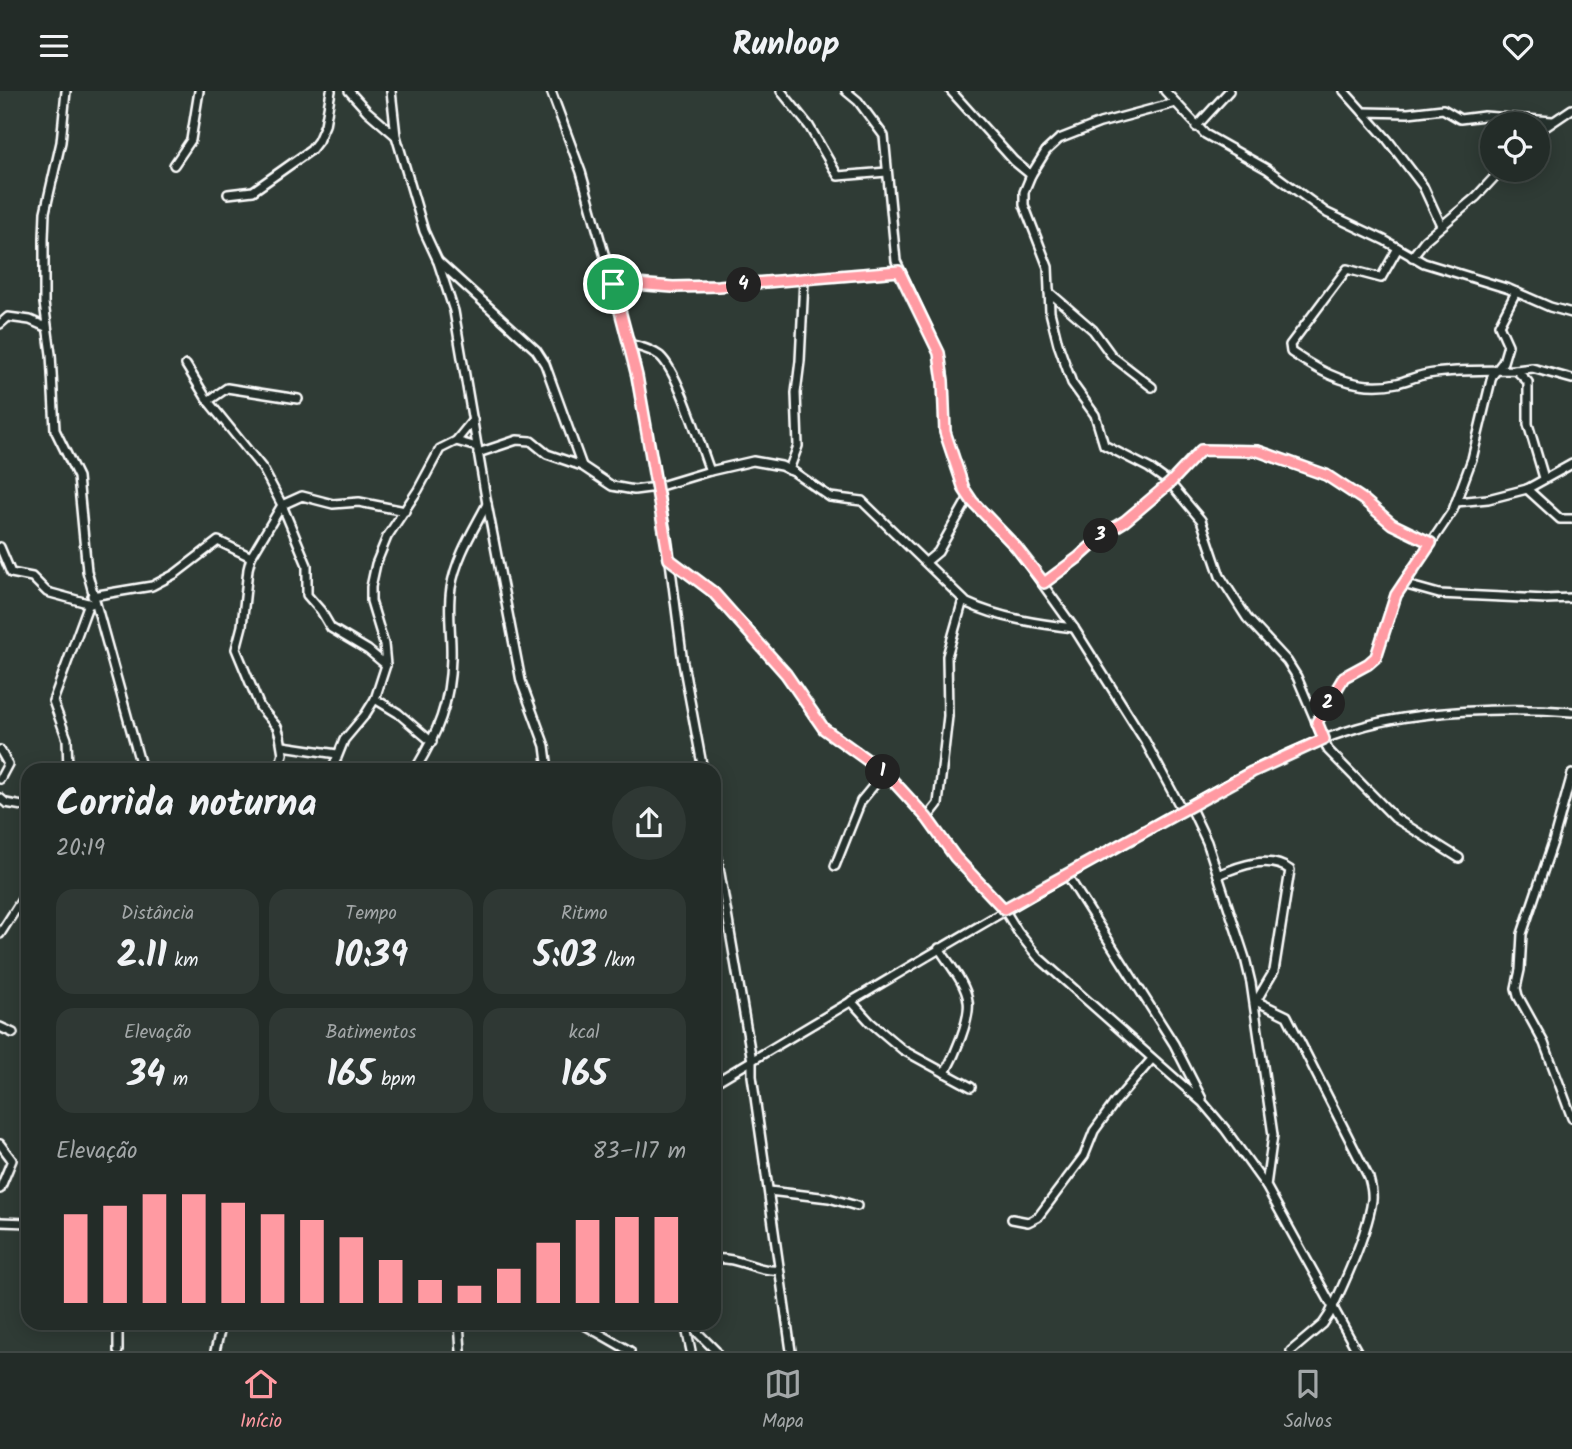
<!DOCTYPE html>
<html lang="pt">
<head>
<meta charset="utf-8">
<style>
  body { margin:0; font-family:Kalam,sans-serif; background:#2f3834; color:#f1f3f6; height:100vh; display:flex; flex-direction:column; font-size:26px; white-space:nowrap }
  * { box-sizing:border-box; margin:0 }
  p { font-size:23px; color:#a3a7a8 }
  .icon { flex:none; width:38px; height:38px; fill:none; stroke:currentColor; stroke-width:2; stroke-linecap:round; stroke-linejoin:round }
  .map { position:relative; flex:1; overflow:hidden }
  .sheet { position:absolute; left:21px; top:672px; width:700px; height:567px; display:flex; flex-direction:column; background:#232c28; border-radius:21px; box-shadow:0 4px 18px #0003,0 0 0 2px #404845 }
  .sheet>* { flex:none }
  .fabs { position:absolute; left:1480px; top:21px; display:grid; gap:14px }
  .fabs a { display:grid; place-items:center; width:70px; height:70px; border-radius:50%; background:#232c28; box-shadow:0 4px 18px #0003,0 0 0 2px #404845; font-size:35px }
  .pin { position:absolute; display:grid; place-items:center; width:60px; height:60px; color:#fff; margin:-30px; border:4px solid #fff; border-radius:50%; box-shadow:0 2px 7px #0007 }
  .km { position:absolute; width:35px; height:35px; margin:-18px; border-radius:50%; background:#222; color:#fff; font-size:19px; line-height:35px; text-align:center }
  .round { display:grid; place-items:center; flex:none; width:74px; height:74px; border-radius:37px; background:#2f3834 }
  .summary { display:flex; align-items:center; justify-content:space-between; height:119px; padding:0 35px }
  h1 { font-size:38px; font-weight:600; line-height:52px }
  .figures { display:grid; grid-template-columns:repeat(3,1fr); gap:10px; height:119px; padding:7px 35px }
  .figures div { display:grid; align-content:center; border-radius:18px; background:#2f3834; text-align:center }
  .figures b { font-size:35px; font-weight:600 }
  .figures small { font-size:19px; font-weight:400 }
  .figures p { font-size:19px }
  .chart { height:196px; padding:14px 35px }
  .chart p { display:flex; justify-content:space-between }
  .chart svg { width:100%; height:126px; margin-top:7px; stroke:#ff9aa2; stroke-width:6 }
  header { display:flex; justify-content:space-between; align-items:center; height:91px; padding:0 35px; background:#232c28; font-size:32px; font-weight:600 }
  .tab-bar { display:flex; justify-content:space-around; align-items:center; height:98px; border-top:2px solid #404845; background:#232c28; font-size:19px; color:#a3a7a8 }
  .tab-bar a { display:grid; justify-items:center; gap:4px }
  .tab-bar .active { color:#ff9aa2 }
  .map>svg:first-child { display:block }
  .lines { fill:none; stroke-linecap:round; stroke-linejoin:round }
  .minor-casing { stroke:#fff; stroke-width:12 }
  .minor { stroke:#26332d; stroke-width:7 }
  .route-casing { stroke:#fff; stroke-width:14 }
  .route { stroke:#ff9aa2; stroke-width:9 }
</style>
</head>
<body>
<header><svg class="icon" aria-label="menu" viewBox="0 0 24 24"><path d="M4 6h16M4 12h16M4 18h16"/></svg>Runloop<svg class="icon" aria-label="heart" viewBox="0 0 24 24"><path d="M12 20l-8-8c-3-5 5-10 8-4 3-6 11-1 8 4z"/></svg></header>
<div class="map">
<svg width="1572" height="1260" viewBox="0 0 1572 1260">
  <rect width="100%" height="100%" fill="#2f3b35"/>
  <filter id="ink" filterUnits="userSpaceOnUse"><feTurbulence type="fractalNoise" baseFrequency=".0143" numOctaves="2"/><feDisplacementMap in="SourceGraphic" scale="14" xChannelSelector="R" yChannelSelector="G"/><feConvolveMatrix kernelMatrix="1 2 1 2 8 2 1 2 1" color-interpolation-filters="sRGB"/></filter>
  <g filter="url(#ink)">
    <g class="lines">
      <defs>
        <g id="minor">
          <path d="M66,0L61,51L45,121L44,147V212L51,263L55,339L78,386L87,480L142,679"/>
          <path d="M349,0L367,20L396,45L391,0"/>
          <path d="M551,0L581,81L633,265L667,447L683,572L703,679"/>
          <path d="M781,0L809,35L838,85L887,81"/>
          <path d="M846,0L858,10L884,45L896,170L939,262L943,290L945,341L964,398L972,410L1016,456L1074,537L1145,650L1182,719"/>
          <path d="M951,0L1014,70L1031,84"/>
          <path d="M1165,0L1205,43L1267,78L1327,122L1384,149L1424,172L1509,198L1550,216L1572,222"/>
          <path d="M1344,0L1387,48L1423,95L1441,134"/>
          <path d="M1175,12L1100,32L1059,48L1046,60L1031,84L1024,101V114L1048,176L1050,221L1058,253L1072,292L1095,324L1104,354L1149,377L1170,392L1201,429L1220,485L1247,527L1287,570L1297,586L1328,659L1395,727L1459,767"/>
          <path d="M1363,21L1408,22L1443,18L1460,28L1484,25L1552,30"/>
          <path d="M1196,36L1229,0"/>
          <path d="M1538,41L1572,18"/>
          <path d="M396,45L424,140L437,168L454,220L487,413L521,590L545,655L548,679"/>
          <path d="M174,74L191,49L199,0"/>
          <path d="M228,103L253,100L311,59L318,50L325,34L331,0"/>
          <path d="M1398,157L1381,187L1347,178L1290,254L1291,261C1323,283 1357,301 1397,292C1406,290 1414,286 1423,284C1452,278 1486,280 1516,279L1528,291V333L1544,387"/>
          <path d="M1412,166L1425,149L1476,106L1501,79"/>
          <path d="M437,169L536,259L545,273L582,375"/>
          <path d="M613,193L622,192L673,196L719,195L899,180"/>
          <path d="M1049,201L1093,239L1112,265L1152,296"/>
          <path d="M0,233L8,226L30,229L46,236"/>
          <path d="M629,253C640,256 651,258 660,265C679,282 700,354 710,380"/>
          <path d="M186,274L208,310L263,378L282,414L307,474V504L321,520L331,537L368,559L386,574"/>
          <path d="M1516,279L1532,277L1572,288"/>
          <path d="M208,310L227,297L298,308"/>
          <path d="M456,350L477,356"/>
          <path d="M478,362L517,349L531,350L547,363L582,375L612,395L634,399L657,396L710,380L753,370L781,375L794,381L830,406L862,410L967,512C999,527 1039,533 1074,537"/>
          <path d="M789,379L798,355L796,302L800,270L804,189"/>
          <path d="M1527,398L1560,428H1572"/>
          <path d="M1456,411L1488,408L1527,398L1572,373"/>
          <path d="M0,456L11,482L32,486L47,501L91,513"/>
          <path d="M669,468L713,501L786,583L824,638L877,676L894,691L927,727L955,766L1004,818L1018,841L1038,866L1203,1012L1225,1038L1266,1095L1357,1260"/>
          <path d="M926,471L938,461L969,406"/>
          <path d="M1044,492L1079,466L1107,441L1125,430L1170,392L1201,359L1258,360L1326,384L1364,409L1392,433L1431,452"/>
          <path d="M1403,493L1439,503L1546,508L1572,507"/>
          <path d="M92,505L152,495L175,483L218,450L251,466"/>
          <path d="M375,608L398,622L432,651"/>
          <path d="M1317,631L1344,586L1368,573L1376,566L1396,504L1453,419L1472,368L1492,285L1503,271L1508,254L1499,234L1516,201"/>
          <path d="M283,655L337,663"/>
          <path d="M0,659L8,673L0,688"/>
          <path d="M68,679L67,648L53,610L89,512"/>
          <path d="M278,679L283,663L280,645L277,636L260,616L236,558L242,535L248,478L251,466L282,414L302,405L333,413L359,411L405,420"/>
          <path d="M332,679L344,649L365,624L375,608L386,574L384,553L371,510V496L376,473L387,446L418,399L440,358L456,350L473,329"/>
          <path d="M415,679C438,641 450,613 451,567C452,544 447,520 451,497C456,466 473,440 487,413"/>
          <path d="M1572,683L1553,751L1522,843L1520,879L1516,897L1518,905L1544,952L1572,1027"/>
          <path d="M0,707L6,712L28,716"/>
          <path d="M1190,715L1207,751L1245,867L1251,892L1273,1044L1266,1095"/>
          <path d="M927,727L938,713L948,625L947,565L963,509"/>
          <path d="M714,747L752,970V985L791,1260"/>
          <path d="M835,775L861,710L884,682"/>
          <path d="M1067,784L1174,953L1202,1008"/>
          <path d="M1218,784C1239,775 1269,763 1290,779L1274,880L1255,912"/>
          <path d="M0,843L28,799"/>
          <path d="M939,857C948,872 966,892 968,910C971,928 954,965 945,982"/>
          <path d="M851,910L870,931L903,959L971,996"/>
          <path d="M1256,910L1287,925L1369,1087C1371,1095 1373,1101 1372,1109C1368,1142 1344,1193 1329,1224L1323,1233L1291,1260"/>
          <path d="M0,936L13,942"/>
          <path d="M714,992C852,910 989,827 1129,749C1202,708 1276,661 1357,637C1417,619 1509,616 1572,621"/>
          <path d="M0,1053L12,1069L0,1098"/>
          <path d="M769,1100L829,1107L857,1115"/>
          <path d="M1012,1128L1028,1131L1038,1126L1084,1065L1094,1040L1115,1011L1152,968"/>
          <path d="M0,1131L28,1132"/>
          <path d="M714,1168C738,1165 756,1181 778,1179"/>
          <path d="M459,1232L461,1260"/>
          <path d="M581,1232L630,1260"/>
          <path d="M685,1232L691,1260"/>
          <path d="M688,1232L716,1260"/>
          <path d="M118,1260V1232"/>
          <path d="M215,1260L222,1232"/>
        </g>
      </defs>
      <use href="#minor" class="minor-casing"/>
      <use href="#minor" class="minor"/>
    </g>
  </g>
  <g class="lines" filter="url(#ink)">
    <defs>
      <path id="route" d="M899,180L939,262L943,290L945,341L964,398L972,410L1016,456L1044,492L1079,466L1107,441L1125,430L1170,392L1201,359L1258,360L1326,384L1364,409L1392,433L1431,452L1396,504L1376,566L1368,573L1344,586L1317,631L1324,648L1252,681L1004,818L955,766L927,727L894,691L877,676L824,638L786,583L713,501L669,468L637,285L613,193L622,192L673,196L719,195Z"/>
    </defs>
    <use href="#route" class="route-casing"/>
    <use href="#route" class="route"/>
  </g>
</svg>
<div class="fabs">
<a><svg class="icon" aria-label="locate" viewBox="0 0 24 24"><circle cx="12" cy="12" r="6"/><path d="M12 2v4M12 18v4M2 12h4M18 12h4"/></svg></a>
</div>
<div class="pin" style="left:613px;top:193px;background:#1e9e55"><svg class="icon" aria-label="arrive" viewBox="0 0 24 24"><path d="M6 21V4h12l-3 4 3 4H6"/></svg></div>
<b class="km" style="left:883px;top:681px">1</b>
<b class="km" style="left:1328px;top:613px">2</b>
<b class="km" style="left:1101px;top:445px">3</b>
<b class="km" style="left:744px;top:194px">4</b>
<section class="sheet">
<div class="summary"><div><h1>Corrida noturna</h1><p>20:19</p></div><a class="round"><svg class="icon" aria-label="share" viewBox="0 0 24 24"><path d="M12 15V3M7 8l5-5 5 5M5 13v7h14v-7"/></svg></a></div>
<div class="figures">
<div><p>Distância</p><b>2.11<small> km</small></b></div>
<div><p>Tempo</p><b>10:39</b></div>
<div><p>Ritmo</p><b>5:03<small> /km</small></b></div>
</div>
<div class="figures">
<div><p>Elevação</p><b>34<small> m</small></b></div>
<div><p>Batimentos</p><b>165<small> bpm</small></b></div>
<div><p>kcal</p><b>165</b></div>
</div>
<div class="chart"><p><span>Elevação</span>83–117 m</p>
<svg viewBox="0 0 160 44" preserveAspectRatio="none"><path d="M5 44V13M15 44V10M25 44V6M35 44V6M45 44V9M55 44V13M65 44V15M75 44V21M85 44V29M95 44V36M105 44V38M115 44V32M125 44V23M135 44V15M145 44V14M155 44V14"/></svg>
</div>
</section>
</div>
<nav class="tab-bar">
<a class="active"><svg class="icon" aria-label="home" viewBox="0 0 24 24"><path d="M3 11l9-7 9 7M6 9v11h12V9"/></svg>Início</a>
<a><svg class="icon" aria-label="map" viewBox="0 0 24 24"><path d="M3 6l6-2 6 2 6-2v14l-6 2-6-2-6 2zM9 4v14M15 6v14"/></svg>Mapa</a>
<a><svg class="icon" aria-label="saved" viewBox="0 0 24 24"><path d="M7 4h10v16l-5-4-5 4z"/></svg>Salvos</a>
</nav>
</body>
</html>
